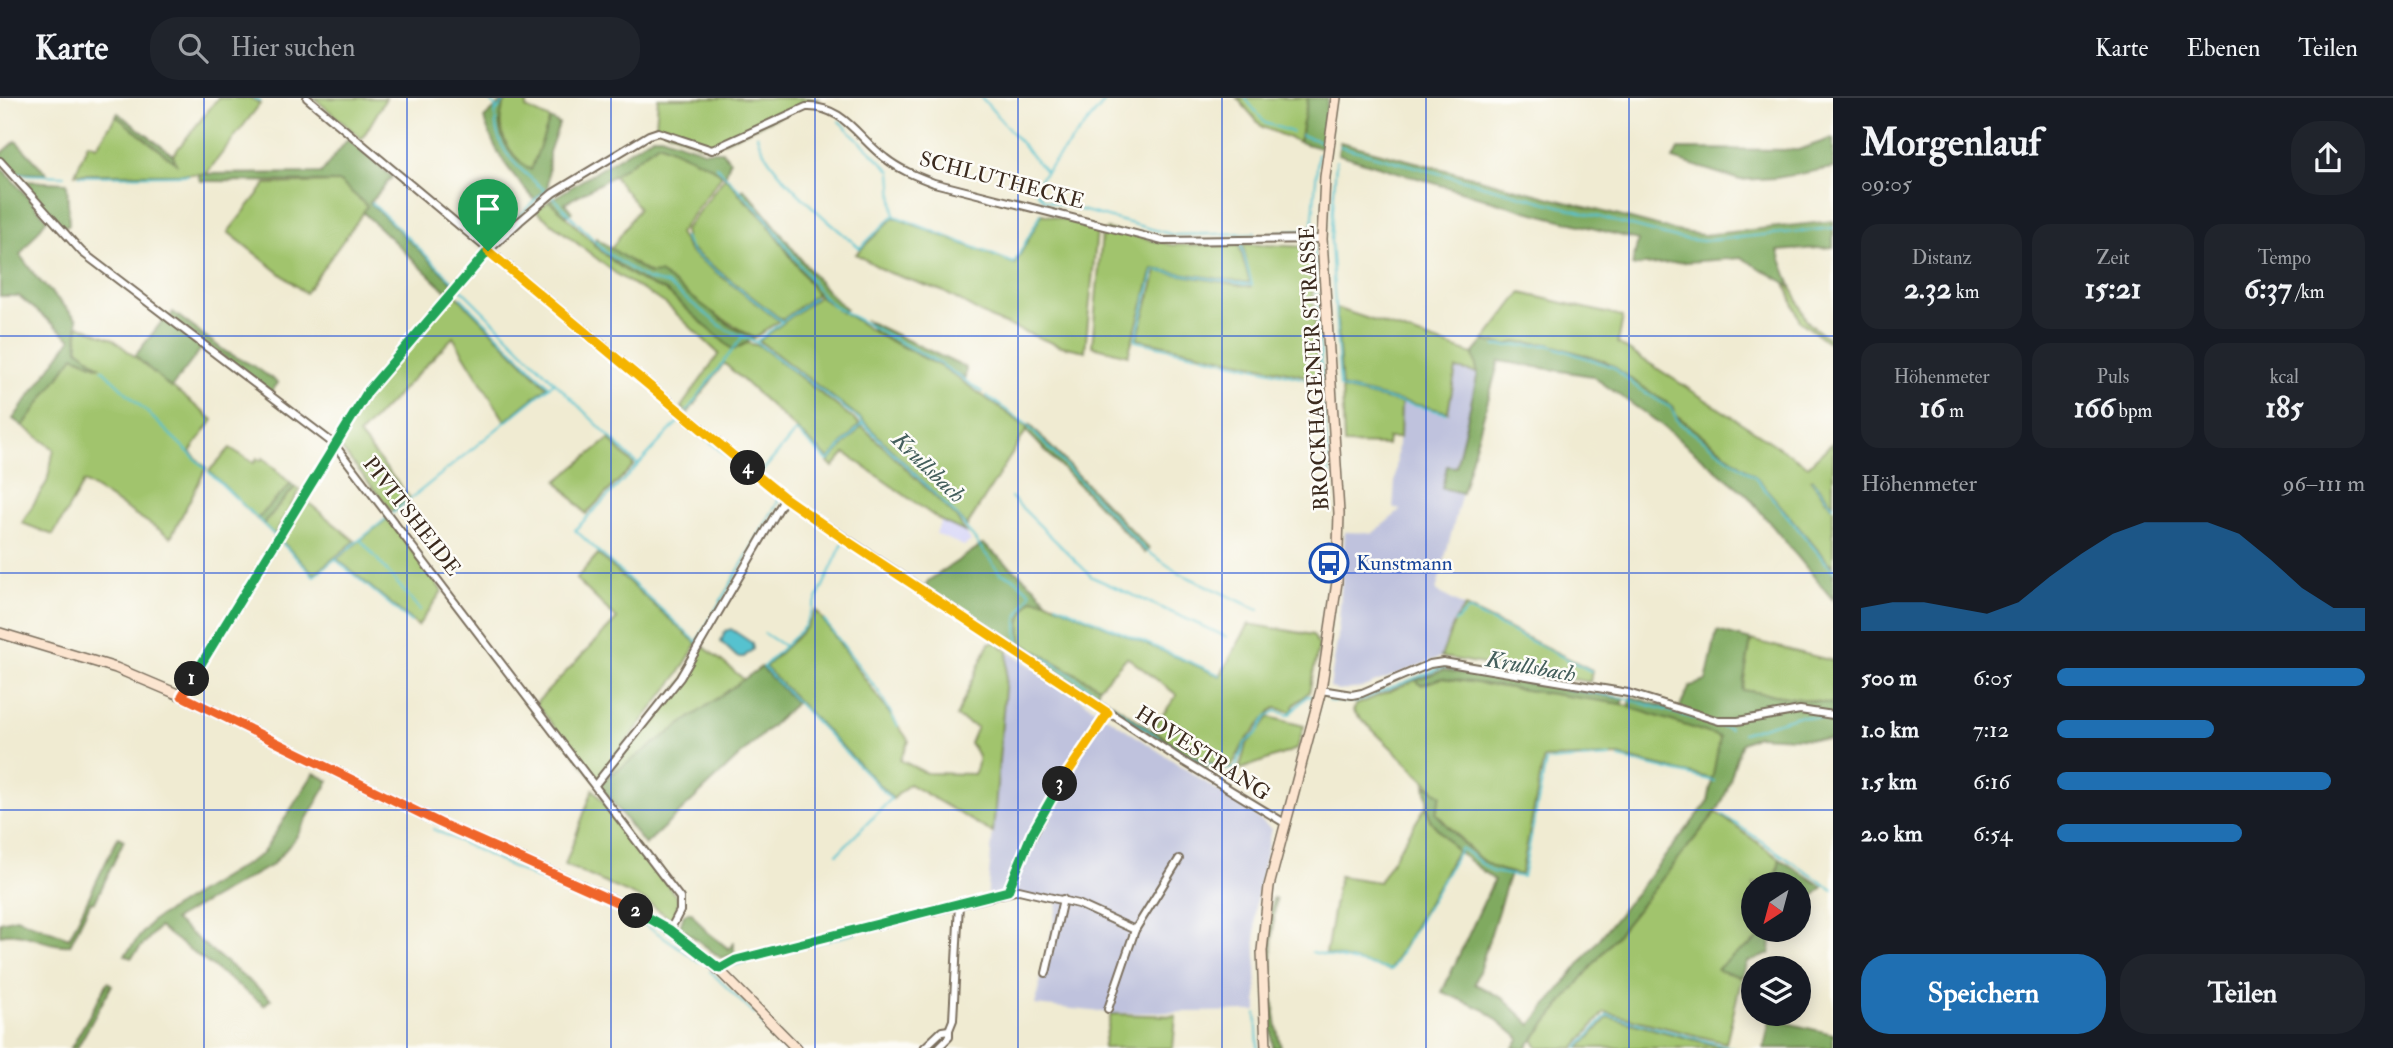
<!DOCTYPE html>
<html lang="de">
<head>
<meta charset="utf-8">
<style>
  body { margin:0; font-family:"IM FELL Double Pica",serif; background:#20242c; color:#f1f3f6; height:100vh; display:flex; flex-direction:column; font-size:26px; white-space:nowrap }
  * { box-sizing:border-box; margin:0 }
  p { font-size:23px; color:#9ea1a6 }
  .icon { flex:none; width:38px; height:38px; fill:none; stroke:currentColor; stroke-width:2; stroke-linecap:round; stroke-linejoin:round }
  .map { position:relative; flex:1; overflow:hidden }
  .sheet { display:flex; flex-direction:column; background:#171b24; width:560px }
  .sheet>* { flex:none }
  .needle { width:46px; rotate:216deg }
  .fabs { position:absolute; left:1741px; top:774px; display:grid; gap:14px }
  .fabs a { display:grid; place-items:center; width:70px; height:70px; border-radius:50%; background:#171b24; box-shadow:0 4px 18px #0003; font-size:35px }
  .pin { position:absolute; display:grid; place-items:center; width:60px; height:60px; color:#fff; margin:-72px -30px; border-radius:50% 50% 50% 0; rotate:-45deg; box-shadow:0 0 7px #0007 }
  .pin .icon { rotate:45deg }
  .km { position:absolute; width:35px; height:35px; margin:-18px; border-radius:50%; background:#222; color:#fff; font-size:19px; line-height:35px; text-align:center }
  .round { display:grid; place-items:center; flex:none; width:74px; height:74px; border-radius:28px; background:#20242c }
  .headline { display:flex; align-items:center; justify-content:space-between; height:119px; padding:0 28px }
  h1 { font-size:38px; font-weight:700; line-height:52px }
  .metrics { display:grid; grid-template-columns:repeat(3,1fr); gap:10px; height:119px; padding:7px 28px }
  .metrics div { display:grid; align-content:center; border-radius:18px; background:#20242c; text-align:center }
  .metrics b { font-size:30px; font-weight:700 }
  .metrics small { font-size:19px; font-weight:400 }
  .metrics p { font-size:19px }
  .chart { height:196px; padding:14px 28px }
  .chart p { display:flex; justify-content:space-between }
  .chart svg { width:100%; height:126px; margin-top:7px; fill:#1f6fb2; opacity:.7 }
  .cta { display:flex; gap:14px; margin-top:auto; padding:14px 28px }
  .cta a { flex:1; height:80px; border-radius:28px; background:#1f6fb2; color:#fff; font-size:28px; font-weight:700; line-height:80px; text-align:center }
  .cta a+a { background:#20242c; color:#f1f3f6 }
  ul { padding:0 28px; list-style:none; font-size:23px }
  li { display:grid; grid-template-columns:112px 84px 1fr; align-items:center; height:52px }
  li i { height:18px; border-radius:9px; background:#1f6fb2 }
  header { display:flex; align-items:center; gap:42px; box-sizing:border-box; height:98px; padding:0 35px; background:#171b24; border-bottom:2px solid #363941 }
  header strong { font-size:33px }
  nav { display:flex; gap:38px; margin-inline-start:auto; font-size:24px }
  .search { width:490px; height:63px; background:#20242c; display:flex; align-items:center; gap:18px; box-sizing:border-box; padding:0 24px; border-radius:28px; color:#9ea1a6; font-size:26px }
  main { display:flex; flex:1; min-height:0 }
  .map>svg:first-child { display:block }
  .built { fill:#d8d7f8 }
  .industrial { fill:#bfc2dd }
  .green { fill:#a1c46d; stroke:#6e7746; stroke-width:2 }
  .forest { fill:#80aa60; stroke:#5e6a3f; stroke-width:2 }
  .water { fill:#56c2cf; stroke:#487676; stroke-width:2 }
  .lines { fill:none; stroke-linecap:round; stroke-linejoin:round }
  .stream { stroke:#56c2cf; stroke-width:2 }
  .minor-casing { stroke:#7a6e5d; stroke-width:10 }
  .secondary-casing { stroke:#7a6e5d; stroke-width:12 }
  .minor { stroke:#fff; stroke-width:6 }
  .secondary { stroke:#fce5d0; stroke-width:9 }
  .split-1-casing { stroke:#fff; stroke-width:14 }
  .split-2-casing { stroke:#fff; stroke-width:14 }
  .split-3-casing { stroke:#fff; stroke-width:14 }
  .split-4-casing { stroke:#fff; stroke-width:14 }
  .split-5-casing { stroke:#fff; stroke-width:14 }
  .split-1 { stroke:#22a559; stroke-width:9 }
  .split-2 { stroke:#f0652b; stroke-width:9 }
  .split-3 { stroke:#22a559; stroke-width:9 }
  .split-4 { stroke:#f5b400; stroke-width:9 }
  .split-5 { stroke:#f5b400; stroke-width:9 }
  .grid { fill:none; stroke:#1d4ed8; stroke-width:2; stroke-opacity:0.55 }
  .labels { text-anchor:middle; stroke-width:5; stroke-linejoin:round; paint-order:stroke }
  .street-label { font-size:21px; fill:#3b2a1e; stroke:#fdfcf7 }
  .transit-label { font-size:21px; fill:#164399; stroke:#fdfcf7; text-anchor:start }
  .water-label { font-size:23px; font-style:italic; fill:#445f5c; stroke:#fdfcf7 }
</style>
</head>
<body>
<header>
<strong>Karte</strong>
<div class="search"><svg class="icon" aria-label="search" viewBox="0 0 24 24"><circle cx="10" cy="10" r="6"/><path d="M15 15l6 6"/></svg>Hier suchen</div>
<nav><a>Karte</a><a>Ebenen</a><a>Teilen</a></nav>
</header>
<main>
<div class="map">
<svg width="1833" height="950" viewBox="0 0 1833 950">
  <rect width="100%" height="100%" fill="#fdfcf7"/>
  <filter id="ink" filterUnits="userSpaceOnUse"><feTurbulence type="fractalNoise" baseFrequency=".0143" numOctaves="2"/><feDisplacementMap in="SourceGraphic" scale="14" xChannelSelector="R" yChannelSelector="G"/><feConvolveMatrix kernelMatrix="1 2 1 2 8 2 1 2 1" color-interpolation-filters="sRGB"/></filter>
  <filter id="wash" filterUnits="userSpaceOnUse"><feTurbulence type="fractalNoise" baseFrequency=".00686" numOctaves="4" result="noise"/><feDisplacementMap in="SourceGraphic" scale="28" xChannelSelector="R" yChannelSelector="G"/><feGaussianBlur stdDeviation="1.57" result="paint"/><feColorMatrix in="noise" values="0 0 0 0 0 0 0 0 0 0 0 0 0 0 0 0 0 1.4 0 .05"/><feComposite in="paint" operator="in"/></filter>
  <g filter="url(#wash)">
    <rect width="100%" height="100%" fill="#f0ebd2"/>
    <path class="built" d="M941,423L965,434L971,443L964,448L936,436Z"/>
    <g class="industrial">
      <path d="M1456,271L1478,275L1455,369L1442,390L1462,395L1436,493L1465,509L1454,524L1441,559L1361,590L1338,593L1330,589L1338,538L1345,434L1373,435L1401,412L1393,410L1401,305L1447,316Z"/>
      <path d="M1008,553L1253,716L1271,731L1255,809L1257,913L1111,915L1035,907L1058,804L1013,797L987,802Z"/>
    </g>
    <g class="green">
      <path d="M218,0H251L260,6L206,76H75L88,45L97,48L116,18L175,64L173,57Z"/>
      <path d="M314,0H386L362,41Z"/>
      <path d="M508,0H529L526,10L550,21L531,73C509,57 489,27 508,0Z"/>
      <path d="M658,0H820L712,49L702,48L656,28Z"/>
      <path d="M1237,0H1308L1299,44L1262,29Z"/>
      <path d="M659,45L708,67L722,77L679,135L690,154L779,223L754,240L611,151L639,110L613,77Z"/>
      <path d="M725,79L765,122L817,196L782,222L687,148L684,133Z"/>
      <path d="M340,84L368,108L305,195L228,134L266,86Z"/>
      <path d="M549,103C585,132 618,181 665,192L733,252L747,245L760,248L860,326L829,361L724,265L688,315L681,309L719,256L666,206L619,178L536,113Z"/>
      <path d="M1042,116L1094,129L1097,133L1085,253L1057,247L990,220L942,193L887,174L856,156L894,119L1015,166Z"/>
      <path d="M1107,131L1172,147H1239L1250,185L1153,171L1128,257L1092,248L1102,135Z"/>
      <path d="M1243,146L1309,149L1319,281L1137,241L1157,173L1251,189Z"/>
      <path d="M1785,185C1798,192 1799,214 1809,225C1816,232 1825,237 1833,243V248L1800,223Z"/>
      <path d="M454,195L547,289L505,323L453,239L359,337L410,400L392,413L337,346L369,295Z"/>
      <path d="M1521,195L1623,219L1618,245L1808,368L1833,344V406L1813,381L1811,382L1833,411V470L1757,380L1612,267L1548,246L1516,244L1506,247L1484,243Z"/>
      <path d="M819,198L875,235L938,266L1028,330L967,428L860,320L759,243Z"/>
      <path d="M1336,210L1473,256L1478,275L1456,271L1448,314L1342,289Z"/>
      <path d="M78,227L113,241L213,322L190,354L206,370L171,439L84,384L53,437L22,425L47,384L54,351L23,328L74,258L97,268L78,251Z"/>
      <path d="M1342,291L1401,305L1400,340H1388L1387,347L1344,346Z"/>
      <path d="M862,328L956,419L965,434L941,423L845,355L833,369L828,364Z"/>
      <path d="M609,341L634,367L586,416L557,383Z"/>
      <path d="M230,350L254,365L257,360L260,363L263,360L291,386L257,421L209,373Z"/>
      <path d="M295,389L300,392L274,437L263,426Z"/>
      <path d="M304,401L355,443L314,476L280,442Z"/>
      <path d="M388,420L442,493L418,528L337,461Z"/>
      <path d="M598,456L697,546L678,577L597,682H594L536,605L617,521L576,481Z"/>
      <path d="M1032,501L1047,503L1220,578L1249,526L1313,537L1319,548L1309,594L1294,607L1292,614L1276,610L1271,613L1244,645L1231,670C1202,665 1175,649 1153,630L1177,597L1127,559L1099,589L1021,545C1019,526 1020,516 1032,501Z"/>
      <path d="M1465,509L1592,572L1590,584L1441,559L1454,524Z"/>
      <path d="M816,512L909,643L900,662L926,675L974,676C981,663 979,656 970,645L977,629L956,619L989,545L995,544L1008,553L993,735L909,686L893,701L765,569L806,530Z"/>
      <path d="M1751,542L1833,563V606L1742,592Z"/>
      <path d="M703,548L746,583L605,681L683,582Z"/>
      <path d="M1442,580L1622,606L1721,639L1713,681L1619,658L1544,660L1521,777L1495,771L1480,761L1436,715L1433,690L1353,613L1356,607L1416,582L1421,587Z"/>
      <path d="M1269,619L1304,628L1297,651L1239,672L1246,647Z"/>
      <path d="M593,691L678,801L677,811L671,821L646,803L565,767Z"/>
      <path d="M1426,708L1430,722L1457,753L1390,872L1326,856L1339,778L1379,784Z"/>
      <path d="M1716,714L1780,761L1775,786H1754V831L1765,833C1753,850 1731,855 1718,872L1742,879L1726,945L1604,914L1575,950H1538L1533,941Z"/>
      <path d="M1111,916L1176,918L1173,950H1103Z"/>
      <path d="M1608,919L1714,947L1727,950H1580Z"/>
    </g>
    <g class="forest">
      <path d="M1308,0H1328L1320,50L1299,44Z"/>
      <path d="M502,4C504,11 500,18 500,26C500,45 516,62 531,72L550,21L559,26L549,54L548,89L535,102C510,74 495,57 484,20Z"/>
      <path d="M118,15L173,57L176,65L116,18Z"/>
      <path d="M653,38H661L704,53H722L730,63L725,79L708,67L659,45L613,78L565,105L572,114L567,118L549,103Z"/>
      <path d="M1833,40V70L1776,80L1740,82L1673,61L1678,51L1798,52Z"/>
      <path d="M348,41L392,79L370,105L454,186L447,194L363,114L367,108L340,84L200,83L198,76L321,75Z"/>
      <path d="M16,43L47,76L17,75L0,57Z"/>
      <path d="M1340,44L1676,133L1703,137L1833,123V149L1778,153L1791,188L1742,160L1632,168L1638,142L1526,113L1338,56Z"/>
      <path d="M0,68L47,121L20,157L37,180L77,221L78,251L101,269L74,258L23,328L13,321L71,241L19,198H0Z"/>
      <path d="M21,83L67,85L69,127L61,129Z"/>
      <path d="M744,91C780,128 807,177 846,211L842,215L817,196L765,122L739,96Z"/>
      <path d="M596,140L649,176L660,175L732,229L754,240L733,252L665,192C640,186 614,164 594,147Z"/>
      <path d="M173,214L226,254L254,268L278,285L271,294L170,219Z"/>
      <path d="M164,221L201,251L171,290L135,258Z"/>
      <path d="M867,223L966,270L965,281L875,235Z"/>
      <path d="M1484,243L1506,247L1516,244L1548,246L1604,263L1673,309L1676,318L1757,380L1833,470V502L1747,397L1659,325L1592,278L1499,263L1462,395L1442,390L1447,368L1456,369L1478,275L1473,256Z"/>
      <path d="M1030,327L1149,451L1145,455L1026,333Z"/>
      <path d="M291,386L295,389L263,426L257,421Z"/>
      <path d="M983,446L1035,489L1047,503L1032,501C1020,516 1019,526 1022,545L1099,589L1097,595L1168,643L1209,666L1206,672L925,489L928,483Z"/>
      <path d="M1717,533L1751,542L1742,592L1833,606V642L1757,638L1742,645C1732,668 1730,694 1716,714L1526,950H1513L1520,941L1485,912L1442,894L1494,782L1457,753L1430,722L1425,686L1441,697L1436,715C1457,739 1478,768 1510,775L1475,886L1504,901L1531,927L1708,704L1720,639L1629,609L1632,599L1678,613L1690,588L1706,583Z"/>
      <path d="M761,569L796,605L645,747L601,689L605,681Z"/>
      <path d="M1443,572L1624,601L1622,606L1442,580L1421,587L1416,582Z"/>
      <path d="M314,675L329,683L295,741L272,767L174,822L271,901L264,907L159,829L131,860L125,857L152,823L262,756Z"/>
      <path d="M118,739L124,742L95,804L91,803L70,847C45,849 24,831 0,837V824L16,820L69,840Z"/>
      <path d="M1780,761L1823,789L1799,812V786H1775Z"/>
      <path d="M1273,800L1276,801C1270,850 1270,902 1281,950H1273C1270,900 1263,850 1273,800Z"/>
      <path d="M691,814L706,833L729,851L734,845V857L721,860L680,829L684,816Z"/>
      <path d="M1766,831H1780L1771,840L1770,856L1747,864L1742,879L1717,872C1732,854 1755,849 1766,831Z"/>
      <path d="M108,884L112,887L77,950H71Z"/>
      <path d="M1770,921L1833,936V950H1764Z"/>
    </g>
    <path class="water" d="M731,531L752,545L753,551L744,559H737L721,544L725,533Z"/>
    <g class="lines">
      <g class="stream">
        <path d="M255,0L260,3"/>
        <path d="M488,0L496,9C491,53 520,70 549,96"/>
        <path d="M982,0L1045,73"/>
        <path d="M1108,0L1033,89L1044,102L1174,137L1255,135"/>
        <path d="M1245,0L1265,25L1292,34"/>
        <path d="M497,13L506,0"/>
        <path d="M839,23L891,73L894,116"/>
        <path d="M757,37C763,70 833,128 860,150L894,117"/>
        <path d="M1301,37L1319,43"/>
        <path d="M1339,48L1676,140L1703,143L1833,130"/>
        <path d="M1336,63L1331,143L1340,289"/>
        <path d="M716,68L766,120L821,196L833,208L939,265L982,294"/>
        <path d="M18,76L64,78"/>
        <path d="M79,78L188,77"/>
        <path d="M553,99L605,154L646,181L667,186L725,231L756,244L859,321L957,418L1000,475L1014,480L1031,495L1017,521L1018,548C1034,551 1047,562 1060,570C1100,594 1191,676 1235,671L1245,645L1256,636L1267,618L1276,613L1289,617L1307,598L1312,599"/>
        <path d="M372,105L455,185"/>
        <path d="M895,118L1014,165L1041,116"/>
        <path d="M503,133L545,93"/>
        <path d="M1273,135L1312,132L1318,56"/>
        <path d="M684,139L692,154L781,223"/>
        <path d="M491,145L499,137"/>
        <path d="M1241,146L1252,187L1154,172L1135,243L1320,284"/>
        <path d="M1311,146L1314,149L1322,281L1319,284L1322,288L1330,382"/>
        <path d="M461,191L638,367L680,322"/>
        <path d="M461,200L549,288"/>
        <path d="M757,243L814,200"/>
        <path d="M1495,248L1548,247L1613,269L1639,291L1671,310L1679,325L1755,379L1833,473"/>
        <path d="M102,271L206,371"/>
        <path d="M1342,290L1446,315"/>
        <path d="M987,298L1026,326L1144,451L1179,475L1259,512"/>
        <path d="M687,313L743,238"/>
        <path d="M638,367L575,432L697,544L779,402L681,320"/>
        <path d="M209,374L275,438"/>
        <path d="M761,375L796,333L828,363L863,325"/>
        <path d="M1813,383L1833,408"/>
        <path d="M1011,399L1092,479L1227,539"/>
        <path d="M393,415L555,284"/>
        <path d="M360,441L420,512"/>
        <path d="M280,443L314,478L387,420"/>
        <path d="M336,462L411,524"/>
        <path d="M1056,506L1220,577"/>
        <path d="M824,522L879,594L898,628"/>
        <path d="M1455,524L1468,512L1591,573"/>
        <path d="M764,535L784,548"/>
        <path d="M1328,603L1355,604L1443,569L1624,600L1730,631"/>
        <path d="M1743,635L1798,618L1833,622"/>
        <path d="M1619,660L1714,683"/>
        <path d="M1723,717L1833,792"/>
        <path d="M433,731L575,799C622,809 662,836 699,864"/>
        <path d="M837,756L891,701L763,569L804,529L843,445"/>
        <path d="M1312,854L1391,872L1461,750L1493,774L1523,779L1546,663L1611,659"/>
        <path d="M734,867L856,835"/>
        <path d="M710,873L754,916"/>
        <path d="M1256,916L1258,950"/>
        <path d="M761,924L786,950"/>
        <path d="M1578,950L1607,917L1733,950"/>
      </g>
    </g>
  </g>
  <g filter="url(#ink)">
    <g class="lines">
      <defs>
        <g id="minor">
          <path d="M307,0L785,400L1181,662L1283,724"/>
          <path d="M0,63L82,154L334,346L680,800V813L670,832"/>
          <path d="M1321,592L1352,597L1362,595L1430,566L1443,564L1628,595L1719,623H1738L1800,612L1833,617"/>
          <path d="M182,598L368,293L488,153L520,123L553,95L649,37L658,34L712,52L806,9C843,7 858,40 885,60C900,72 916,78 934,85L1163,143L1322,141"/>
          <path d="M595,687L680,580L785,400"/>
          <path d="M1008,793C1034,726 1068,674 1108,615"/>
          <path d="M720,871L736,862L1019,792L1078,806L1135,832"/>
          <path d="M1046,875L1063,801"/>
          <path d="M1108,911L1135,832L1179,761"/>
          <path d="M949,932L953,922L959,806"/>
          <path d="M924,950L942,933L949,932V939L938,950"/>
        </g>
        <g id="secondary">
          <path d="M0,535L116,570L182,598L440,725L626,808L670,832L710,863L796,950"/>
          <path d="M1266,950L1262,853L1269,788L1321,592L1337,484L1339,415L1322,141L1325,79L1336,0"/>
        </g>
      </defs>
      <use href="#minor" class="minor-casing"/>
      <use href="#secondary" class="secondary-casing"/>
      <use href="#minor" class="minor"/>
      <use href="#secondary" class="secondary"/>
    </g>
  </g>
  <g class="lines" filter="url(#ink)">
    <defs>
      <path id="split-1" d="M192,581L368,293L488,153"/>
      <path id="split-2" d="M192,581L182,598L440,725L636,813"/>
      <path id="split-3" d="M636,813L670,832L720,871L736,862L1008,793L1032,735L1060,686"/>
      <path id="split-4" d="M748,370L785,400L844,441L1108,615L1060,686"/>
      <path id="split-5" d="M488,153L748,370"/>
    </defs>
    <use href="#split-1" class="split-1-casing"/>
    <use href="#split-2" class="split-2-casing"/>
    <use href="#split-3" class="split-3-casing"/>
    <use href="#split-4" class="split-4-casing"/>
    <use href="#split-5" class="split-5-casing"/>
    <use href="#split-1" class="split-1"/>
    <use href="#split-2" class="split-2"/>
    <use href="#split-3" class="split-3"/>
    <use href="#split-4" class="split-4"/>
    <use href="#split-5" class="split-5"/>
  </g>
  <path class="grid" d="M204,0V950M407,0V950M611,0V950M815,0V950M1018,0V950M1222,0V950M1426,0V950M1629,0V950M0,238H1833M0,475H1833M0,712H1833"/>
  <defs>
    <symbol id="bus-ring" viewBox="-11 -11 22 22"><circle r="9.5" fill="#fdfcf7" stroke="#1a4fb4" stroke-width="1.5"/><path d="M-5-6H5V4H4V6H2V4H-2V6H-4V4H-5ZM-3.5-4V0h7V-4ZM-3.5 1.2v1.5H-2V1.2ZM2 1.2v1.5H3.5V1.2Z" fill="#1a4fb4"/></symbol>
  </defs>
  <g fill-rule="evenodd">
    <use href="#bus-ring" x="1307" y="443" width="44" height="44"/>
  </g>
  <g class="labels">
    <g class="street-label">
      <text transform="translate(1002 82) rotate(15)" y="7">SCHLUTHECKE</text>
      <text transform="translate(1314 270) rotate(-93)" y="7">BROCKHAGENER STRASSE</text>
      <text transform="translate(412 418) rotate(52)" y="7">PIVITSHEIDE</text>
      <text transform="translate(1203 655) rotate(33)" y="7">HOVESTRANG</text>
    </g>
    <g class="transit-label">
      <text x="1356" y="472">Kunstmann</text>
    </g>
    <g class="water-label">
      <text transform="translate(929 369) rotate(44)" y="8">Krullsbach</text>
      <text transform="translate(1531 568) rotate(10)" y="8">Krullsbach</text>
    </g>
  </g>
</svg>
<div class="fabs">
<a><svg class="needle" viewBox="-14 -14 28 28"><path d="M0-13l5 13h-10z" fill="#e53935"/><path d="M0 13l5-13h-10z" fill="#9ea1a6"/></svg></a>
<a><svg class="icon" aria-label="layers" viewBox="0 0 24 24"><path d="M12 4l9 5-9 5-9-5zM3 14l9 5 9-5"/></svg></a>
</div>
<div class="pin" style="left:488px;top:153px;background:#1e9e55"><svg class="icon" aria-label="arrive" viewBox="0 0 24 24"><path d="M6 21V4h12l-3 4 3 4H6"/></svg></div>
<b class="km" style="left:192px;top:581px">1</b>
<b class="km" style="left:636px;top:813px">2</b>
<b class="km" style="left:1060px;top:686px">3</b>
<b class="km" style="left:748px;top:370px">4</b>
</div>
<section class="sheet">
<div class="headline"><div><h1>Morgenlauf</h1><p>09:05</p></div><a class="round"><svg class="icon" aria-label="share" viewBox="0 0 24 24"><path d="M12 15V3M7 8l5-5 5 5M5 13v7h14v-7"/></svg></a></div>
<div class="metrics">
<div><p>Distanz</p><b>2.32<small> km</small></b></div>
<div><p>Zeit</p><b>15:21</b></div>
<div><p>Tempo</p><b>6:37<small> /km</small></b></div>
</div>
<div class="metrics">
<div><p>Höhenmeter</p><b>16<small> m</small></b></div>
<div><p>Puls</p><b>166<small> bpm</small></b></div>
<div><p>kcal</p><b>185</b></div>
</div>
<div class="chart"><p><span>Höhenmeter</span>96–111 m</p>
<svg viewBox="0 0 160 44" preserveAspectRatio="none"><path d="M0 44V36L10 34L20 34L30 36L40 38L50 34L60 25L70 17L80 10L90 6L100 6L110 6L120 10L130 19L140 29L150 36L160 36V44z"/></svg>
</div>
<ul>
<li><b>500 m</b>6:05<i style="width:100%"></i></li>
<li><b>1.0 km</b>7:12<i style="width:51%"></i></li>
<li><b>1.5 km</b>6:16<i style="width:89%"></i></li>
<li><b>2.0 km</b>6:54<i style="width:60%"></i></li>
</ul>
<div class="cta"><a>Speichern</a><a>Teilen</a></div>
</section>
</main>
</body>
</html>
